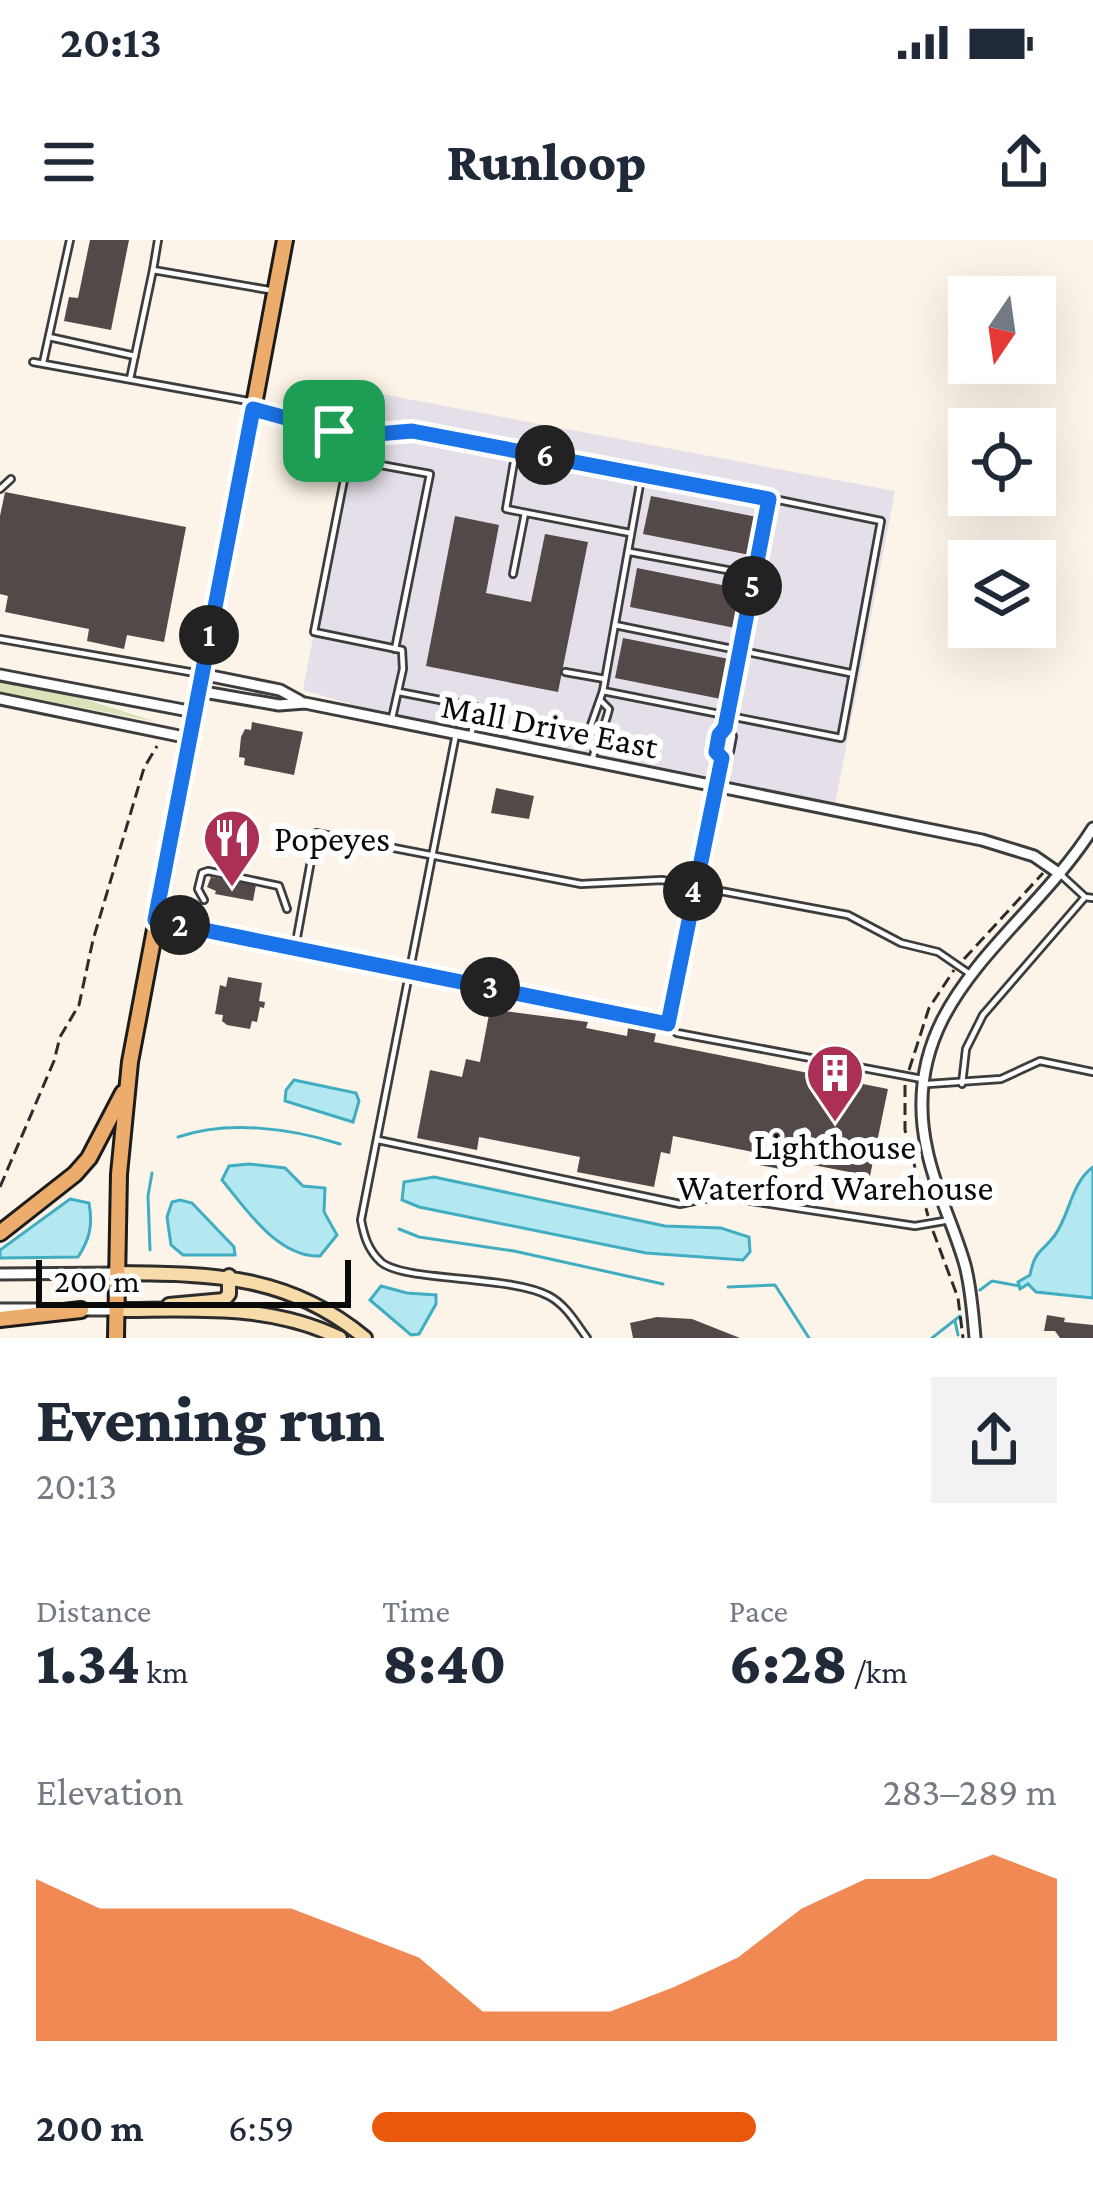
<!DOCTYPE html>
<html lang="en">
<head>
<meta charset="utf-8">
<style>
  body { margin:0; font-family:"Crimson Pro",serif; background:#f2f2f3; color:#1f2937; height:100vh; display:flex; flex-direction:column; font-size:45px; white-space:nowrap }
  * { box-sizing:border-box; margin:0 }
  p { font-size:39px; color:#747a83 }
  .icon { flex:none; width:66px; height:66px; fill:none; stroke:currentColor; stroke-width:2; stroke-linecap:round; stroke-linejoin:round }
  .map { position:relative; height:1098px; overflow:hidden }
  .panel { display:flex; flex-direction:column; background:#fff; flex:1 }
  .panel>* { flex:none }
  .needle { width:78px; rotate:193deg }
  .buttons { position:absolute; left:948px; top:36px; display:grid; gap:24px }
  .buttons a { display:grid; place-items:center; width:108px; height:108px; border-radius:0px; background:#fff; box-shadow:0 12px 48px #0002; font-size:60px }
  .scale { position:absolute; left:36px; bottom:30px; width:315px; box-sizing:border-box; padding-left:12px; border:6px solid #0a0a0a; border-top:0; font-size:33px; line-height:42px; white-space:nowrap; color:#0a0a0a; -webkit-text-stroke:9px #fff; paint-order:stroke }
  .pin { position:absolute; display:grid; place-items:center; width:102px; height:102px; color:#fff; margin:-51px; border-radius:24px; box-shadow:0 6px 18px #0006 }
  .km { position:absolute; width:60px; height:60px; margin:-30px; border-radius:50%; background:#222; color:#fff; font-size:33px; line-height:60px; text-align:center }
  .round { display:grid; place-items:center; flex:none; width:126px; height:126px; border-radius:0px; background:#f2f2f3 }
  .head { display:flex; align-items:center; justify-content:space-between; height:204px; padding:0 36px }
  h1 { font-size:66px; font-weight:800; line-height:90px }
  .figures { display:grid; grid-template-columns:repeat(3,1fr); gap:18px; height:204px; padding:12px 36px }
  .figures div { display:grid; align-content:center }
  .figures b { font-size:60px; font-weight:800 }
  .figures small { font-size:33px; font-weight:400 }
  .figures p { font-size:33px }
  .chart { height:336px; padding:24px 36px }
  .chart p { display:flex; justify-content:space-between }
  .chart svg { width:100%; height:216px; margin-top:12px; fill:#ea580c; opacity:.7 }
  ul { padding:0 36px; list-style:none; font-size:39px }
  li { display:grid; grid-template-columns:192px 144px 1fr; align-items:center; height:90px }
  li i { height:30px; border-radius:15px; background:#ea580c }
  .status { display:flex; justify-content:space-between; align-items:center; height:84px; padding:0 60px; background:#fff; direction:ltr }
  .status svg { height:33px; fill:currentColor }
  header { display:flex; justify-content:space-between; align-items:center; height:156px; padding:0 36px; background:#fff; font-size:54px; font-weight:800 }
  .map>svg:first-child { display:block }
  .industrial { fill:#e5dfe9 }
  .green { fill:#d9e3b7 }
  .water { fill:#b3e8f0; stroke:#41adc0; stroke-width:3 }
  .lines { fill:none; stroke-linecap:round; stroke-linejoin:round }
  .stream { stroke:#41adc0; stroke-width:3 }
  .building { fill:#524948 }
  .lane-casing { stroke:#3d3d3d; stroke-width:10 }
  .street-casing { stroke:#3d3d3d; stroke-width:15 }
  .secondary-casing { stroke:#2c2c2c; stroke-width:18 }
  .primary-casing { stroke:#1b1b1b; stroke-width:20 }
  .path { stroke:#2c2c2c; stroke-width:3; stroke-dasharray:12 6; stroke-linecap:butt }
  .lane { stroke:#fff; stroke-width:4.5 }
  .street { stroke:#fff; stroke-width:9 }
  .secondary { stroke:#f7dcaa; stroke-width:12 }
  .primary { stroke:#ecac6b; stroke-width:14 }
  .route-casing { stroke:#fff; stroke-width:24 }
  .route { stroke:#1a73e8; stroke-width:15 }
  .labels { text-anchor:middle; stroke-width:12; stroke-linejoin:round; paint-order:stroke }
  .street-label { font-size:36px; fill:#0a0a0a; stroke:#fff }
  .poi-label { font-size:36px; fill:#0a0a0a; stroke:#fff; text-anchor:start }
</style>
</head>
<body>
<div class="status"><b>20:13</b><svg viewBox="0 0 49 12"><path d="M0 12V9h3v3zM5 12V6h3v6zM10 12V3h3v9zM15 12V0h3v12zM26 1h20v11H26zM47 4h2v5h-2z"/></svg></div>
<header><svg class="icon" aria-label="menu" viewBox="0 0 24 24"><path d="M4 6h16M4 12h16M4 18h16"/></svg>Runloop<svg class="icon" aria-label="share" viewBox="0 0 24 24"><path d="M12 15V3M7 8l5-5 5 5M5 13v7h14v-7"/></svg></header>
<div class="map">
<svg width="1093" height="1098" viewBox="0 0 1093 1098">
  <rect width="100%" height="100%" fill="#fdf4e9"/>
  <path class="industrial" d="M360,150L895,251L835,565L367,469L303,450Z"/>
  <path class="green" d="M0,442L81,458L157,482L0,452Z"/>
  <g class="water">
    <path d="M294,840L356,853L359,861L353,882L285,861L286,850Z"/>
    <path d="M249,924L285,928L303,946L325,948L324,972L337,995L320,1016C278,1018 246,969 222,940L229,926Z"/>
    <path d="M1093,927V1058L1036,1052L1028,1044L1020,1049L1018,1042L1030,1035C1035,1009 1042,1013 1055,995C1070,974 1071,943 1093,927Z"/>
    <path d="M434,937L665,986L721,988L749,997L750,1012L743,1020L646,1013L419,967L402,960L404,942Z"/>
    <path d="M70,959L89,963C93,984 90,999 78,1017L0,1018V1010Z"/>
    <path d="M180,960L192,963L234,1007L235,1015H183L171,1005L167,977L172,962Z"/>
    <path d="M381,1046L407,1053L436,1055V1064L419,1094L411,1095L370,1060Z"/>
  </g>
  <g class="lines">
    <g class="stream">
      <path d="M178,897C227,880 290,888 340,904"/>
      <path d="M399,989L419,997L514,1011L663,1044"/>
      <path d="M150,1010L148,956L152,933"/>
      <path d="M728,1047L775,1045L809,1098"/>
      <path d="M980,1050L992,1041L1019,1046"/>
      <path d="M955,1081L958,1095"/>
      <path d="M932,1098L960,1076"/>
    </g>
  </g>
  <g class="building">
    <path d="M90,0H129L111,90L64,81L69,57L78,58Z"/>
    <path d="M5,252L186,287L164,402L127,395L124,409L87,401L89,389L5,372L8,356L0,354V276Z"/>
    <path d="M651,256L762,278L755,316L643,294Z"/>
    <path d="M455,276L499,285L486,353L531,362L545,294L588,302L558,452L426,426Z"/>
    <path d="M637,328L747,350L740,389L630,367Z"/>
    <path d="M623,398L734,420L726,460L615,438Z"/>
    <path d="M252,482L303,492L294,535L244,525L245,518L239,517L241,497L245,489L251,490Z"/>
    <path d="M496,548L534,556L529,579L491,573Z"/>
    <path d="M211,637L256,645L253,661L215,654L216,651L207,647Z"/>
    <path d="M228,737L262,743L259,761L265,762L264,768L260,767L257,782L252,781L250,789L227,785L222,781L223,775L215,774L220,745L226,747Z"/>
    <path d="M490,769L588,782L586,788L627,796L628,788L656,793L654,802L888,849L870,936L782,919L780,929L760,925L763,914L673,896L670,914L661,912L654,947L577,932L580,917L479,897L477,910L417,898L430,830L462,837L466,819L480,822Z"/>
    <path d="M1047,1075L1065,1078L1064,1082L1093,1085V1098H1060L1055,1091H1044Z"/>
    <path d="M657,1077L692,1079L740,1098H633L630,1083Z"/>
  </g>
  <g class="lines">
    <defs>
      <g id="lane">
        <path d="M153,30L158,0"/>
        <path d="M49,97L135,116"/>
        <path d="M33,122L248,161"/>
        <path d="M43,123L70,0"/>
        <path d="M130,139L153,30L269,50"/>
        <path d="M255,170C284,175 315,198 346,187"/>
        <path d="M281,174L291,169L339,178L346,187L378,194L412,191L642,233"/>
        <path d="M354,189L314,392L402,410L403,429L392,478"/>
        <path d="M516,210L506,269L630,293"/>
        <path d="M348,219L430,234L395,409"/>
        <path d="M0,249L11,239"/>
        <path d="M630,312L754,335"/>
        <path d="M513,334L525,273"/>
        <path d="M615,385L850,433"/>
        <path d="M0,399L201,434"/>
        <path d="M565,432L605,439"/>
        <path d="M399,452L476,467L471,497"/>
        <path d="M456,494L361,980C364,996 368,1010 381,1022C404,1042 511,1035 549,1056C566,1065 576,1083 587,1098"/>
        <path d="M597,494L591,485L603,451"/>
        <path d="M722,518L715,512L727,477L769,258L881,281L841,498L603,451L642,233L769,258"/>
        <path d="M592,521C596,501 605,487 609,469L601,461"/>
        <path d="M1060,634L1085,657L1093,658"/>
        <path d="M204,660L198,649L202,633L208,631L279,646L287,669"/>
        <path d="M160,681L667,784L677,793L922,839"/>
        <path d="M295,708L316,593L581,644L662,640L848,675L901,703L938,712L970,734"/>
        <path d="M668,781L713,546L722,518L730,512L733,496L725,488"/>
        <path d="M928,844L1001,839L1040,821L1093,832"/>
        <path d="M962,844L966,809L983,775L1085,657"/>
        <path d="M378,900L680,964L718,956L915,986L950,980"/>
      </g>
      <g id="street">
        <path d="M201,434L280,450L300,461"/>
        <path d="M0,435L194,472"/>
        <path d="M198,451L279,465L305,463L982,600L1034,616L1060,634"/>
        <path d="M0,459L189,498"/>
        <path d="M0,1034L117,1033"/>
        <path d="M0,1069H39"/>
        <path d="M80,1070H116"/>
        <path d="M975,1098C973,1074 971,1048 965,1025C954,986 935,950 927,910C894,761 1024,697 1093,588"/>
      </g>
      <g id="secondary">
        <path d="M117,1033C212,1034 288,1034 365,1098"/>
        <path d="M169,1065L224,1060L229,1054V1036"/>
        <path d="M116,1070C193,1070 269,1063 340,1098"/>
      </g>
      <g id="primary">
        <path d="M0,993L75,934L89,918L123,853"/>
        <path d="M0,1079L81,1070"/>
        <path d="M116,1098L119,934L130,822L285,0"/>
      </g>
    </defs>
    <use href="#lane" class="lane-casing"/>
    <use href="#street" class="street-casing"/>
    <use href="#secondary" class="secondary-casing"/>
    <use href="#primary" class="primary-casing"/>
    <g class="path">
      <path d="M964,719L1043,633"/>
      <path d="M909,830L929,768L954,730"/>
      <path d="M905,845V890L928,976"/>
      <path d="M0,947L54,821L60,797L79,765L93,700L144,528L157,506"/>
      <path d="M933,991L958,1058L963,1098"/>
    </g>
    <use href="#lane" class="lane"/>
    <use href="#street" class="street"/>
    <use href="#secondary" class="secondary"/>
    <use href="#primary" class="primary"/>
  </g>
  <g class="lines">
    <defs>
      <path id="route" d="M253,169L334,191L346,187L377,194L412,191L769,259L725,488L719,495L716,512L722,518L668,784L155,680Z"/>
    </defs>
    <use href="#route" class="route-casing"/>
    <use href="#route" class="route"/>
  </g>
  <defs>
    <symbol id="restaurant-pin" viewBox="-11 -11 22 30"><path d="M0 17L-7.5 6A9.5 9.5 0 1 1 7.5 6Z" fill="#ac3055" stroke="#fff"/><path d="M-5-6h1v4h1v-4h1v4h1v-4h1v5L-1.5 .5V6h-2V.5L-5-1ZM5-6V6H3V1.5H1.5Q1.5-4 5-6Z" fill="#fff"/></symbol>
    <symbol id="building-pin" viewBox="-11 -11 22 30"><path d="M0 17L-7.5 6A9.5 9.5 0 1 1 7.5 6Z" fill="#ac3055" stroke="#fff"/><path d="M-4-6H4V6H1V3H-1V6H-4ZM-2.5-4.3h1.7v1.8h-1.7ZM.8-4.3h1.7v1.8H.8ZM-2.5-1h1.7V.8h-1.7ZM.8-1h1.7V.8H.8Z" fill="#fff"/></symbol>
  </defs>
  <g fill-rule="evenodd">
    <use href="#restaurant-pin" x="199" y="565" width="66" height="90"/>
    <use href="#building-pin" x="802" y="800" width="66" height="90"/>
  </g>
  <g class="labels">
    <g class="street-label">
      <text transform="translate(550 485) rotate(11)" y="13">Mall Drive East</text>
    </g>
    <g class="poi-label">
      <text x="274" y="611">Popeyes</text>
      <text x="835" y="919" text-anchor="middle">Lighthouse<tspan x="835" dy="41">Waterford Warehouse</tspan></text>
    </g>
  </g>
</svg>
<div class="buttons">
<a><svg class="needle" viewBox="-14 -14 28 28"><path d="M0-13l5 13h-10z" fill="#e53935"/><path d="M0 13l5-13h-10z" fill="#747a83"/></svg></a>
<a><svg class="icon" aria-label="locate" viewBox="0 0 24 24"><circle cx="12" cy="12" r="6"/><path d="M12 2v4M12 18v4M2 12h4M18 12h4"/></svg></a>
<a><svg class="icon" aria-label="layers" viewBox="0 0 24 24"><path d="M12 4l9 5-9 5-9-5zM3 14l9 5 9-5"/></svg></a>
</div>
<div class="scale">200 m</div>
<div class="pin" style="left:334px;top:191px;background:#1e9e55"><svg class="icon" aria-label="arrive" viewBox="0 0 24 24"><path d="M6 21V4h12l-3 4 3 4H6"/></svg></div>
<b class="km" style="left:209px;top:395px">1</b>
<b class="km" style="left:180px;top:685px">2</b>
<b class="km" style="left:490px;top:747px">3</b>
<b class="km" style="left:693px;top:651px">4</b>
<b class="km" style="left:752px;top:346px">5</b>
<b class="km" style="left:545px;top:215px">6</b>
</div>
<section class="panel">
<div class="head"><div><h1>Evening run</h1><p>20:13</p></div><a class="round"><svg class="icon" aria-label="share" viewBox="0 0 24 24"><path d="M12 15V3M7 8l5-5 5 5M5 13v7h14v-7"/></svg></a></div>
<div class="figures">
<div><p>Distance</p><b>1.34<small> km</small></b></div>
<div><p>Time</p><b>8:40</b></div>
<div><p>Pace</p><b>6:28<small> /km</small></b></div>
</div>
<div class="chart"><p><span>Elevation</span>283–289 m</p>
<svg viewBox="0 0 160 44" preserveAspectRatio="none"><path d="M0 44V11L10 17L20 17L30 17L40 17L50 22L60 27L70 38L80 38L90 38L100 33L110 27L120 17L130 11L140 11L150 6L160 11V44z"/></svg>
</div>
<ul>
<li><b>200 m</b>6:59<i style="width:56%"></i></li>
</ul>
</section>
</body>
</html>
